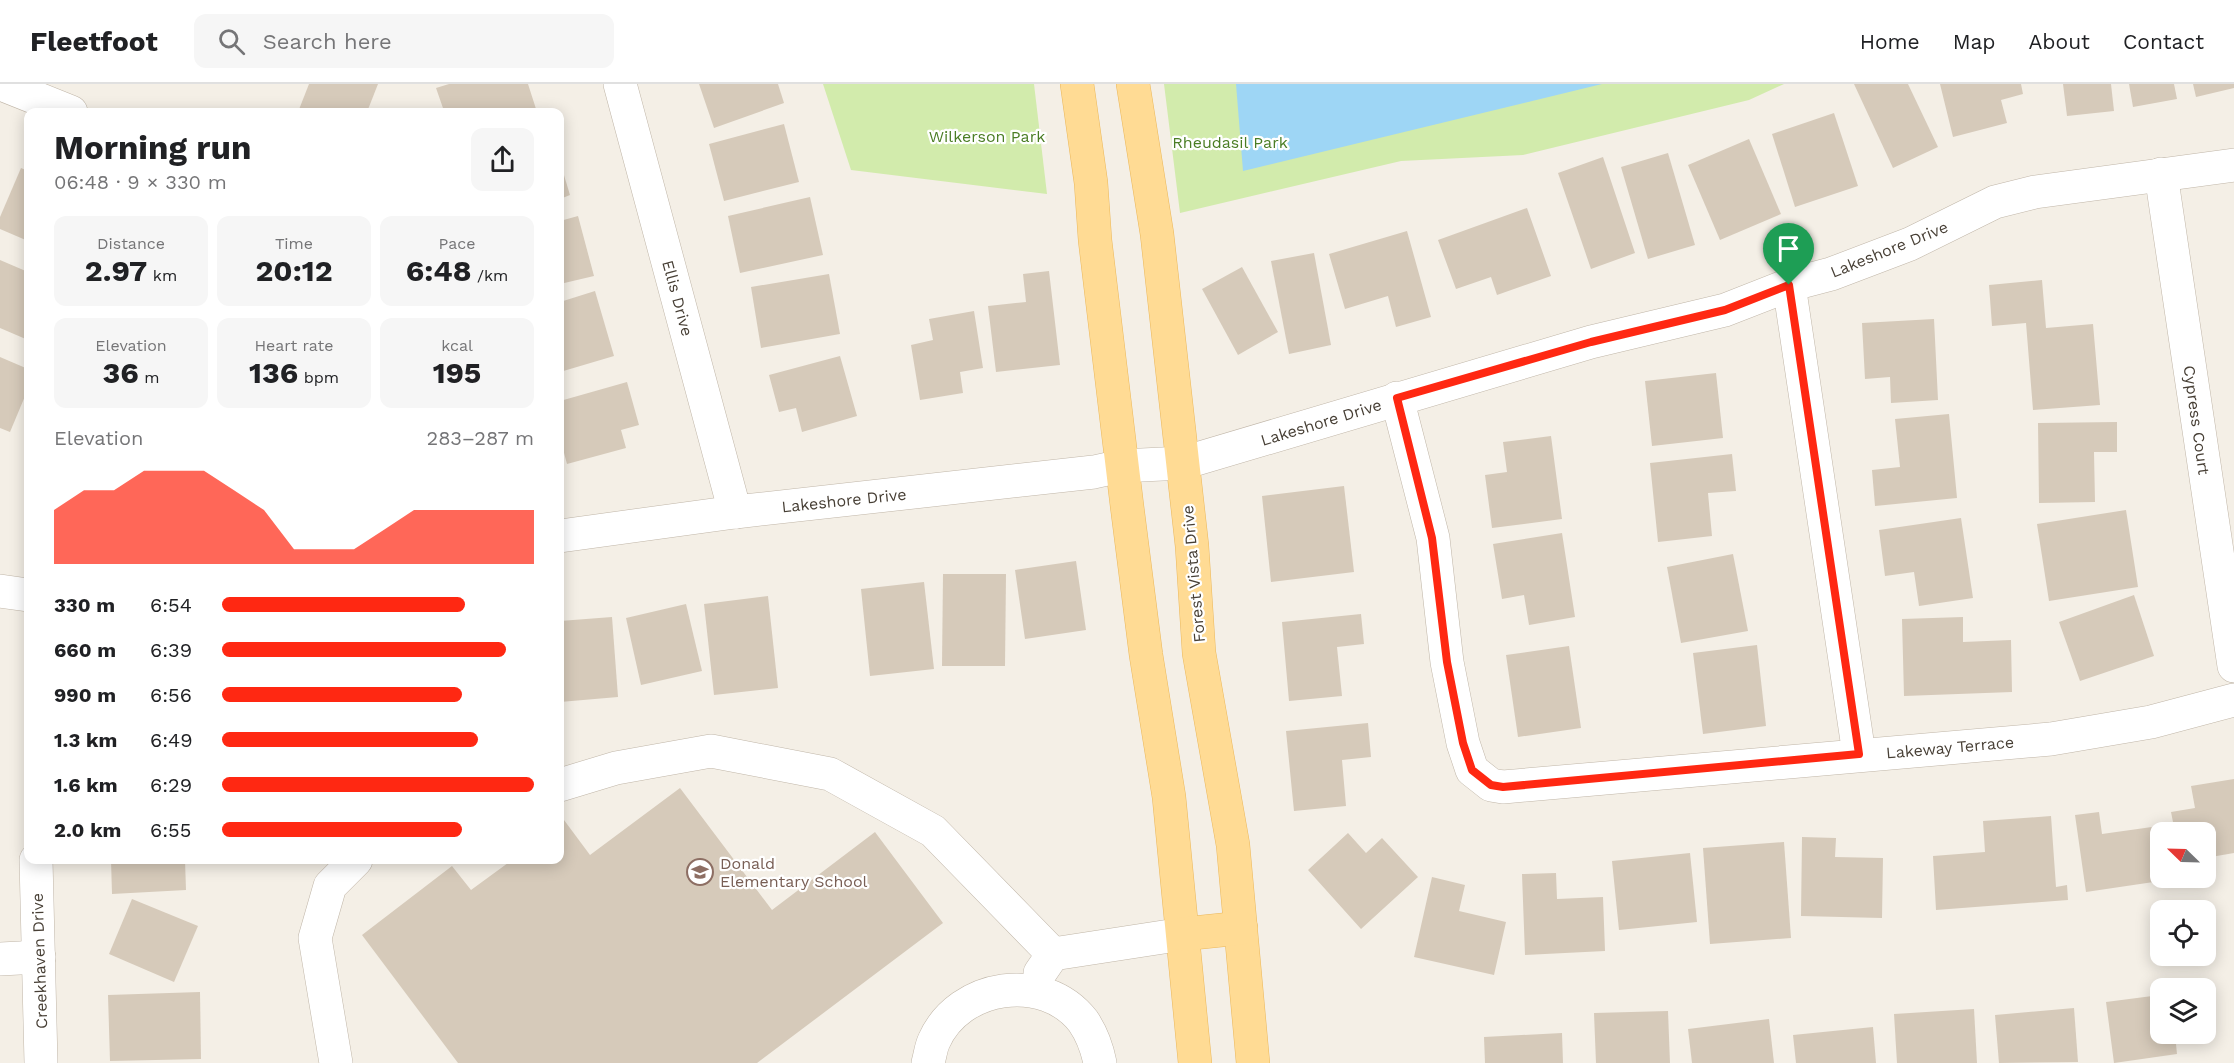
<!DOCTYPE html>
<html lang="en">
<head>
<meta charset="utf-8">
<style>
  body { margin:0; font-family:"Work Sans",sans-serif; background:#f6f6f6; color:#202124; height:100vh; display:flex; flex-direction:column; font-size:22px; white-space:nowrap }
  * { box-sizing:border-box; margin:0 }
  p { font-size:20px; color:#757577 }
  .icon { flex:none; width:33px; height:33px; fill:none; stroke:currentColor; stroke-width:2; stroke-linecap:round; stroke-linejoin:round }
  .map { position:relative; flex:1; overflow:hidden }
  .panel { position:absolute; left:24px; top:24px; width:540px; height:756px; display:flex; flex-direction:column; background:#fff; border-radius:12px; box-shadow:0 3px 15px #0003 }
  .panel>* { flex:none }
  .needle { width:39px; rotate:293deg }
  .fabs { position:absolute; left:2150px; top:738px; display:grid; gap:12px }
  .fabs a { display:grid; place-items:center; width:66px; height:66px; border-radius:12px; background:#fff; box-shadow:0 3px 15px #0003; font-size:30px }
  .pin { position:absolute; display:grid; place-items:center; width:51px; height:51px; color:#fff; margin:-62px -26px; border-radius:50% 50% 50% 0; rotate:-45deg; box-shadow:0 0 6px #0007 }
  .pin .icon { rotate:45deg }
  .round { display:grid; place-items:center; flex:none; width:63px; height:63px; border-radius:12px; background:#f6f6f6 }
  .overview { display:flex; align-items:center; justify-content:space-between; height:102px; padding:0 30px }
  h1 { font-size:33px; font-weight:700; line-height:45px }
  .figures { display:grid; grid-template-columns:repeat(3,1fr); gap:9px; height:102px; padding:6px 30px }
  .figures div { display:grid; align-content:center; border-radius:12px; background:#f6f6f6; text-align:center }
  .figures b { font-size:30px; font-weight:700 }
  .figures small { font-size:16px; font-weight:400 }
  .figures p { font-size:16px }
  .chart { height:168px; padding:12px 30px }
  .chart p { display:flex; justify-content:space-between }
  .chart svg { width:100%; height:108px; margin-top:6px; fill:#ff2812; opacity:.7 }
  ul { padding:0 30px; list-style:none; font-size:20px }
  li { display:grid; grid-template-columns:96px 72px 1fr; align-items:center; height:45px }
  li i { height:15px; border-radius:8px; background:#ff2812 }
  header { display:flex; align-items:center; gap:36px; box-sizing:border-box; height:84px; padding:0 30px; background:#fff; border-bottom:2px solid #e0e0e0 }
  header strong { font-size:28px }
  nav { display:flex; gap:33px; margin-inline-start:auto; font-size:21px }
  .search { width:420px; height:54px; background:#f6f6f6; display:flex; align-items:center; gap:15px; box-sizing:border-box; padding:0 21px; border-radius:12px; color:#757577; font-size:22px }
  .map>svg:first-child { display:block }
  .green { fill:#d2ebac }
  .water { fill:#9ed6f5 }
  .building { fill:#d6caba }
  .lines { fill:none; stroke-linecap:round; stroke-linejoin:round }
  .minor-casing { stroke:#c0b6a8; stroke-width:34 }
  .major-casing { stroke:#ebb85c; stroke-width:34 }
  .minor { stroke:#fff; stroke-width:33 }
  .major { stroke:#ffdb94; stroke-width:33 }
  .route-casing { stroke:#fff; stroke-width:12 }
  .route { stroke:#ff2812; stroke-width:8 }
  .labels { text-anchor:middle; stroke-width:4.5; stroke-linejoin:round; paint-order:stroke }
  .park-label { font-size:16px; fill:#4a7d24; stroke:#fff }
  .street-label { font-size:16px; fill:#473f35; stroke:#fff }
  .education-label { font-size:16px; fill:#785e54; stroke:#fff; text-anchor:start }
</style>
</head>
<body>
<header>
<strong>Fleetfoot</strong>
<div class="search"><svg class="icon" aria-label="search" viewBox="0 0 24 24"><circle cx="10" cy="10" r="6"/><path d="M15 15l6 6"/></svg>Search here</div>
<nav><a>Home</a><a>Map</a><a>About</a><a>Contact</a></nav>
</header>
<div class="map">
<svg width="2234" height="979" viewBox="0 0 2234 979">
  <rect width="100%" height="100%" fill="#f4efe6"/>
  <g class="green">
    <path d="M823,0H1034L1047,110L851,86Z"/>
    <path d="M1164,0H1784L1749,16L1523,71L1401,77L1180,129Z"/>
  </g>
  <path class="water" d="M1236,0H1602L1243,87Z"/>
  <g class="building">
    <path d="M309,0H378L367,28H298Z"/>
    <path d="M449,0H528L537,28H450L449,25L444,27L436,4Z"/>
    <path d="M699,0H778L784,19L714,44Z"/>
    <path d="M1854,0H1908L1938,63L1893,84Z"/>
    <path d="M1940,0H2021L2023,10L2001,16L2007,39L1953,53Z"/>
    <path d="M2063,0H2111L2114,27L2067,32Z"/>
    <path d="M2129,0H2174L2177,15L2133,23Z"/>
    <path d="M2193,0H2234V4L2196,13Z"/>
    <path d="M1834,29L1858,102L1795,123L1772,50Z"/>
    <path d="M784,40L799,98L724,117L709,60Z"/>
    <path d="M1749,55L1781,130L1720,156L1688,81Z"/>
    <path d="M1668,69L1695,161L1648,175L1621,83Z"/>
    <path d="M1603,73L1635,169L1591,185L1558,89Z"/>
    <path d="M560,78L570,111L560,115Z"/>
    <path d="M21,84L28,87V157L0,145V133Z"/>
    <path d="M810,113L823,171L740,189L728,132Z"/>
    <path d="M1527,124L1551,192L1497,211L1491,193L1456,205L1438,156Z"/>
    <path d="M578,132L594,192L560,200V137Z"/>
    <path d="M1407,147L1431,233L1396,243L1388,212L1345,225L1329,170Z"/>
    <path d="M1314,169L1331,261L1289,270L1271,177Z"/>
    <path d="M0,176L28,188V256L0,244Z"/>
    <path d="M1242,183L1278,248L1238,271L1202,205Z"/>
    <path d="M1049,187L1060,281L996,288L988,222L1026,218L1023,190Z"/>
    <path d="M829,190L840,250L761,264L751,203Z"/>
    <path d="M2042,196L2046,244L2093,240L2100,321L2033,326L2026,239L1992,242L1989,201Z"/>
    <path d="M595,207L614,272L560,288V218Z"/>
    <path d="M974,227L983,284L960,288L963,309L920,316L911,261L933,256L929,235Z"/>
    <path d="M1934,235L1938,316L1891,319L1890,293L1865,295L1862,239Z"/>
    <path d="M840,272L857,332L802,348L796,324L779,328L769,291Z"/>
    <path d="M0,273L28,285V305L10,348L0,344Z"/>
    <path d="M1716,289L1723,354L1652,362L1645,297Z"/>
    <path d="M627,298L639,341L621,346L626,364L567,380L560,354V317Z"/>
    <path d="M1949,330L1957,414L1875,422L1872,386L1900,383L1895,335Z"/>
    <path d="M2117,338V368H2094L2095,418L2039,419L2038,339Z"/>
    <path d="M1551,352L1562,435L1492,444L1485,391L1507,388L1503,358Z"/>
    <path d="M1732,370L1736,407L1708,409L1712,452L1658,458L1650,379Z"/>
    <path d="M1344,402L1354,488L1271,498L1262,412Z"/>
    <path d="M2126,426L2138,503L2049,517L2037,440Z"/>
    <path d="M1961,434L1973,514L1919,522L1914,488L1885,492L1879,446Z"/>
    <path d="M1562,449L1575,533L1529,541L1524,511L1502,515L1493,460Z"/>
    <path d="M1733,470L1748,547L1681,559L1667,483Z"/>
    <path d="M1076,477L1086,546L1025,555L1015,486Z"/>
    <path d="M943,490H1006L1005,582H942Z"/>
    <path d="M924,498L934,585L870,592L861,505Z"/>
    <path d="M2134,511L2154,572L2080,597L2059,538Z"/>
    <path d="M768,512L778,604L714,611L704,520Z"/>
    <path d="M686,520L702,587L641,601L626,534Z"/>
    <path d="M1361,530L1364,560L1337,563L1342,612L1289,617L1282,538Z"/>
    <path d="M612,533L618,613L560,618V537Z"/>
    <path d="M1963,533V558L2011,556L2012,608L1904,612L1902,535Z"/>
    <path d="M1757,561L1766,642L1703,650L1693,569Z"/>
    <path d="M1569,562L1581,644L1518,653L1506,571Z"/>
    <path d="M1368,639L1371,673L1342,676L1346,722L1294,727L1286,647Z"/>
    <path d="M2234,695V769L2205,774V748H2175L2171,728L2195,724L2191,702Z"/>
    <path d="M680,704L772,826L875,748L943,839L757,979H458L362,851L452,782L471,806L512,776H560V739L564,736L590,771Z"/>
    <path d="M2099,728L2102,750L2159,742L2160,794H2166L2167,796L2086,808L2075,731Z"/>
    <path d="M2051,732L2056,803L2067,801L2068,816L1936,826L1933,772L1985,768L1983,737Z"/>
    <path d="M1348,749L1366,769L1382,754L1418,793L1361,845L1308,786Z"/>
    <path d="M1802,753L1836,754L1835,773L1883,774L1882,834L1801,832Z"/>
    <path d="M1784,758L1791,854L1710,860L1703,764Z"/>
    <path d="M1690,769L1697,838L1619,846L1612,777Z"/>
    <path d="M111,776H185L186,806L112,810Z"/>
    <path d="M1556,789L1557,815L1603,813L1605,867L1525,871L1522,790Z"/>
    <path d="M1432,793L1465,801L1459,827L1506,838L1494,891L1414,873Z"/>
    <path d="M132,815L198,842L174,898L109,870Z"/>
    <path d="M200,908L201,975L110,977L108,911Z"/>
    <path d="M2160,911V950H2175L2177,970L2114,979L2106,918Z"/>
    <path d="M2074,924L2078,978L1999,979L1995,931Z"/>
    <path d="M1974,925L1977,979H1897L1894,930Z"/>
    <path d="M1668,927L1670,979H1596L1594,929Z"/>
    <path d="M1769,935L1774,979H1692L1688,945Z"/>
    <path d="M1873,943L1876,979H1796L1793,951Z"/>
    <path d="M1562,949L1563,979H1485L1484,953Z"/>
  </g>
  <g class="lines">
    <defs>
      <g id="minor">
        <path d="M1,0L71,28"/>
        <path d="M620,0L735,428"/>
        <path d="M2161,90L2234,582"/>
        <path d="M1789,201L1859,670"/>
        <path d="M1397,314L1433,454L1447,578L1463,659L1472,686L1491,701L1503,703L2051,655L2151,638L2234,616"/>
        <path d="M560,452L735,428L1094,388L1121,382L1183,379L1591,258L1725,226L1789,201L1831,190L1910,160L1995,118L2035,108L2234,81"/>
        <path d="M0,507L28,511"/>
        <path d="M560,701L616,684L711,667L830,690L933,747L1053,870"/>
        <path d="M36,776L41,979"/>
        <path d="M0,875L39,873"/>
        <path d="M1040,889L1053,870L1183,850"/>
        <path d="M336,979L315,854L330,802L356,776"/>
        <path d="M928,979C930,972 931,963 934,957C959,900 1044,887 1083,937C1092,950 1097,964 1100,979"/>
      </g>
      <g id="major">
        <path d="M1077,0L1091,99L1095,156L1127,422L1146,571L1169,713L1195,979"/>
        <path d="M1133,0L1157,150L1192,462L1199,569L1233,761L1253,979"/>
        <path d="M1183,850L1241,844"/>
      </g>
    </defs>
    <use href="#minor" class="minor-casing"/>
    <use href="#major" class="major-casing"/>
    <use href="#minor" class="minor"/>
    <use href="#major" class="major"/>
  </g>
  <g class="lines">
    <defs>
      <path id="route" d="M1789,201L1859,670L1503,703L1491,701L1472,686L1463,659L1447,578L1432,454L1397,314L1591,258L1725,226Z"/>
    </defs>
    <use href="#route" class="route-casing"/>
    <use href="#route" class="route"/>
  </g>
  <defs>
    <symbol id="school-ring" viewBox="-11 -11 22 22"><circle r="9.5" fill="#fff" stroke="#8d6e63" stroke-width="1.5"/><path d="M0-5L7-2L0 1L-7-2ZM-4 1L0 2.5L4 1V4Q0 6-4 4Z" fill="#8d6e63"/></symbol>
  </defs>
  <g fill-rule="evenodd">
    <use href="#school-ring" x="685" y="773" width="30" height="30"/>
  </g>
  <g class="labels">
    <g class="park-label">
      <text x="987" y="58">Wilkerson Park</text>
      <text x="1230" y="64">Rheudasil Park</text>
    </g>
    <g class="street-label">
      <text transform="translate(1889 165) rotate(-22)" y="6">Lakeshore Drive</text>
      <text transform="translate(678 214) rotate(75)" y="6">Ellis Drive</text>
      <text transform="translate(2197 336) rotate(82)" y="6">Cypress Court</text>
      <text transform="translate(1321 338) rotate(-17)" y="6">Lakeshore Drive</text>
      <text transform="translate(844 416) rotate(-6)" y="6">Lakeshore Drive</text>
      <text transform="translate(1193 490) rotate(-95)" y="6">Forest Vista Drive</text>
      <text transform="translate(1950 663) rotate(-5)" y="6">Lakeway Terrace</text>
      <text transform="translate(39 877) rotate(-92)" y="6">Creekhaven Drive</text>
    </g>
    <g class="education-label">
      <text x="720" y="785">Donald<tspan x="720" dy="18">Elementary School</tspan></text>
    </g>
  </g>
</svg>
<div class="fabs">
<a><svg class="needle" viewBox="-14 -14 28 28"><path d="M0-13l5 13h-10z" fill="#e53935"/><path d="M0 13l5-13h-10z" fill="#757577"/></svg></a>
<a><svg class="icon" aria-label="locate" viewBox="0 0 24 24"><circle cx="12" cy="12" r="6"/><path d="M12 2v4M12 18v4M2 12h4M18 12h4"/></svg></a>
<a><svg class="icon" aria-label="layers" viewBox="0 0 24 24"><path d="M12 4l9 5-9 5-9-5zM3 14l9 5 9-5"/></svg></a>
</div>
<div class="pin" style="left:1789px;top:201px;background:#1e9e55"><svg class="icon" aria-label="arrive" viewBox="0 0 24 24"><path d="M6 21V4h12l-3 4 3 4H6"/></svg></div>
<section class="panel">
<div class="overview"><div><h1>Morning run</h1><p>06:48 · 9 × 330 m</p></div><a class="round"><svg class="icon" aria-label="share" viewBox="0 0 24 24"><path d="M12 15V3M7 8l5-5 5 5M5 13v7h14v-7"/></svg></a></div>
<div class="figures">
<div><p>Distance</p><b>2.97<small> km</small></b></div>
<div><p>Time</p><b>20:12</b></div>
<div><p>Pace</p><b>6:48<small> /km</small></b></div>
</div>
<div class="figures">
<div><p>Elevation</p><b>36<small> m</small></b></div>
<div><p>Heart rate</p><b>136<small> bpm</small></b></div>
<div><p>kcal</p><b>195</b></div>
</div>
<div class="chart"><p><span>Elevation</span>283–287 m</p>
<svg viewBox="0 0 160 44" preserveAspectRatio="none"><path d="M0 44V22L10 14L20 14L30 6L40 6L50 6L60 14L70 22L80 38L90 38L100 38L110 30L120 22L130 22L140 22L150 22L160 22V44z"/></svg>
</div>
<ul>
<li><b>330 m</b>6:54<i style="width:78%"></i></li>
<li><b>660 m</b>6:39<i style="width:91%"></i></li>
<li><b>990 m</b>6:56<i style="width:77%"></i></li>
<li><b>1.3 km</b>6:49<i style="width:82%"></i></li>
<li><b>1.6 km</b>6:29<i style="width:100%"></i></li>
<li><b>2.0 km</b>6:55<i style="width:77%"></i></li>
</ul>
</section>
</div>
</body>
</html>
